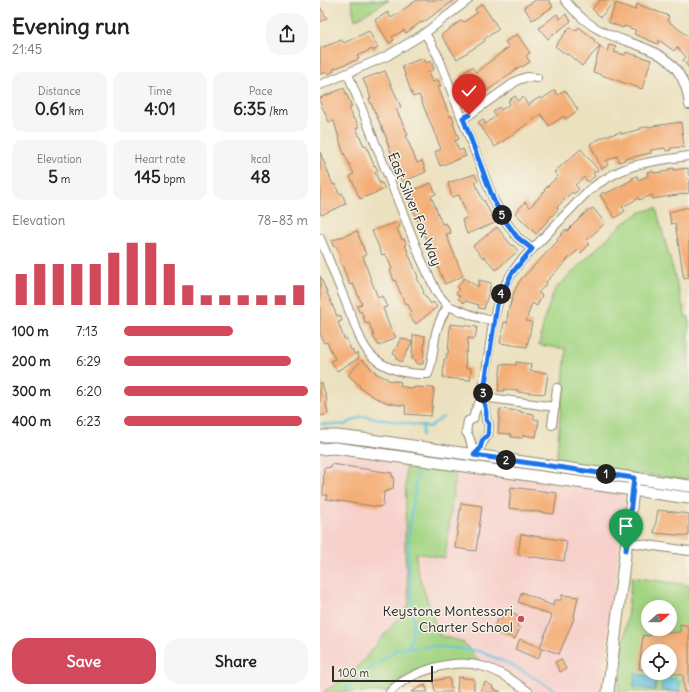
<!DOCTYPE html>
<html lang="en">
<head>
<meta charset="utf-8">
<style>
  body { margin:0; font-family:Delius,sans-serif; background:#f6f6f6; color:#222; height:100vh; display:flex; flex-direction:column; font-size:15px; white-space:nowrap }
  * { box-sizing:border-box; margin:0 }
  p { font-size:13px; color:#767676 }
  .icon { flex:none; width:22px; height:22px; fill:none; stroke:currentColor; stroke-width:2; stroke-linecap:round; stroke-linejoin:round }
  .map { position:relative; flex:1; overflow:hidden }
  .panel { display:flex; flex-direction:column; background:#fff; width:320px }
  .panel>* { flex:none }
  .needle { width:26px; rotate:69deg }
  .controls { position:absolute; left:321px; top:600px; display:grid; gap:8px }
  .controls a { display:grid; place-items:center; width:36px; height:36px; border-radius:50%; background:#fff; box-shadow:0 2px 10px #0003; font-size:20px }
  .scale { position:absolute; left:12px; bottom:10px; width:101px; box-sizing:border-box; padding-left:4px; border:2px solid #2b2b2b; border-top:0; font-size:11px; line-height:14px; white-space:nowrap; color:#2b2b2b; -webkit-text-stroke:3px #f7f3e8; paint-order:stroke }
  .pin { position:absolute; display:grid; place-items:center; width:34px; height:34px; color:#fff; margin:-41px -17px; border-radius:50% 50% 50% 0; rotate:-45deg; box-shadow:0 0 4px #0007 }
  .pin .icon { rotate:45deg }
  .km { position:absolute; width:20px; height:20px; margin:-10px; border-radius:50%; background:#222; color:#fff; font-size:11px; line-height:20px; text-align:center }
  .round { display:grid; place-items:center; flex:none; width:42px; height:42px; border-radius:16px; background:#f6f6f6 }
  .summary { display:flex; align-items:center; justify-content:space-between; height:68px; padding:0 12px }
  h1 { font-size:22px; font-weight:700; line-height:30px }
  .metrics { display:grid; grid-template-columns:repeat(3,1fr); gap:6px; height:68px; padding:4px 12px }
  .metrics div { display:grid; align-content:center; border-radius:10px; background:#f6f6f6; text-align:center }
  .metrics b { font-size:17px; font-weight:700 }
  .metrics small { font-size:11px; font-weight:400 }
  .metrics p { font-size:11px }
  .chart { height:112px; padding:8px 12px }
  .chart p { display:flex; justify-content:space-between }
  .chart svg { width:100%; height:72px; margin-top:4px; stroke:#d1495b; stroke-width:6 }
  .primary-button { display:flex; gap:8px; margin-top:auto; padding:8px 12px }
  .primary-button a { flex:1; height:46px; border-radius:16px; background:#d1495b; color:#fff; font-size:16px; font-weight:700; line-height:46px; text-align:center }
  .primary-button a+a { background:#f6f6f6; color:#222 }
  ul { padding:0 12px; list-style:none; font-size:13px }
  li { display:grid; grid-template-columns:64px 48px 1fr; align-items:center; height:30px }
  li i { height:10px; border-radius:5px; background:#d1495b }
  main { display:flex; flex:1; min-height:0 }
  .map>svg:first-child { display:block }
  .built { fill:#f7d0cb }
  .green { fill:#a4d583; stroke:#688057; fill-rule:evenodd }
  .water { fill:#62c3e0; stroke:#467786 }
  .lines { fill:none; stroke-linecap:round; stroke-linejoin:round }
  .stream { stroke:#62c3e0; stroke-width:2 }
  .building { fill:#f4ad75 }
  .street-casing { stroke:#8c8675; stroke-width:10 }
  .secondary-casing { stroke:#8c8675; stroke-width:13 }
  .street { stroke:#fff; stroke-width:8 }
  .secondary { stroke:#fff; stroke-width:11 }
  .route-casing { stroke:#fff; stroke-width:8 }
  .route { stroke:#1a73e8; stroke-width:5 }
  .poi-dot { fill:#d1495b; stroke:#f7f3e8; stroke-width:1.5 }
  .labels { text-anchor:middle; stroke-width:3; stroke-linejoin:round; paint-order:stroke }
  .street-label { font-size:14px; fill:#2b2b2b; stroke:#f7f3e8 }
  .poi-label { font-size:14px; fill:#2b2b2b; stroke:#f7f3e8; text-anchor:end }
</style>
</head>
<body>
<main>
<section class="panel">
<div class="summary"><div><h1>Evening run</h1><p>21:45</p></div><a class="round"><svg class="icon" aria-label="share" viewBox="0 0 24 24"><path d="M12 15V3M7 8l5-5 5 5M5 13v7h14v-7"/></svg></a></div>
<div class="metrics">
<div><p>Distance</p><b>0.61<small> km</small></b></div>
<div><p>Time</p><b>4:01</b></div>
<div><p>Pace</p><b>6:35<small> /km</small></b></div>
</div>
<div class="metrics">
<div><p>Elevation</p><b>5<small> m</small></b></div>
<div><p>Heart rate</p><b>145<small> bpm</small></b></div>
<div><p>kcal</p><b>48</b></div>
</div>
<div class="chart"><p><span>Elevation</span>78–83 m</p>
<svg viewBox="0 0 160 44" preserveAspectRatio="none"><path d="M5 44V25M15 44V19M25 44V19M35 44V19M45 44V19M55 44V12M65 44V6M75 44V6M85 44V19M95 44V32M105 44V38M115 44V38M125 44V38M135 44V38M145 44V38M155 44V32"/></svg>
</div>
<ul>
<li><b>100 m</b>7:13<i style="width:59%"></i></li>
<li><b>200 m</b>6:29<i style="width:91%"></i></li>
<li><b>300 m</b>6:20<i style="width:100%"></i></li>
<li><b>400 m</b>6:23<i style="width:97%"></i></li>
</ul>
<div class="primary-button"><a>Save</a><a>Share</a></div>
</section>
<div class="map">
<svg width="369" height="692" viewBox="0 0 369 692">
  <rect width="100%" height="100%" fill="#f7f3e8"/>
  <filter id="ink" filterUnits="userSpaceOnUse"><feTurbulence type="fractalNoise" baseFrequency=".025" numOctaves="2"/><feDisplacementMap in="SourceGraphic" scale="8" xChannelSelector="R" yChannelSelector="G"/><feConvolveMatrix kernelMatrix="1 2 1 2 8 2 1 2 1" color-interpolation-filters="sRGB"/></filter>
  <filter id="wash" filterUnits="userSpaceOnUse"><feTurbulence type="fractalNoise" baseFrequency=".012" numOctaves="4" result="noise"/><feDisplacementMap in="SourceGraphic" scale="16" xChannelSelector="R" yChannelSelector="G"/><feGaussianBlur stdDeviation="0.9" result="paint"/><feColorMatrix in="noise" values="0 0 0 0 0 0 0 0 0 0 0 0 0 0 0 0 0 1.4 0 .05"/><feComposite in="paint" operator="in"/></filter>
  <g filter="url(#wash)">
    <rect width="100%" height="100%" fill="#ece1bf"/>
    <g class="built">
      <path d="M0,453H30L86,462L85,555L89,605L32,674L3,692H0Z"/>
      <path d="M136,470L298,492L302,496L304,502L281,692H217L177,667L160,662L143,642L119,635L97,570L95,553L125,557Z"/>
    </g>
    <g class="green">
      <path d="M31,0H69L35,20Z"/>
      <path d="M336,208L366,317L369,316V469L368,480L236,463L246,349L219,345L225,316L235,289L301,225L321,212Z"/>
      <path d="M86,462L136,470L125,558L96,553L97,570L119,635L143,642L160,662C121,665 95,662 66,692H3L32,674L89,605L85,555Z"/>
      <path d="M312,577L369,585V692H298ZM328,607H350V629H328ZM328,651H350V673H328Z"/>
    </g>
    <g class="water">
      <path d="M315,674L337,677L335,690L313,687Z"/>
      <path d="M343,677L360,680L359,692L341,690Z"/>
    </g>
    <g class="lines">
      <g class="stream">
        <path d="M0,424L24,425L42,416L109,427L123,417"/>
        <path d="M102,436L103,426"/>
        <path d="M89,647C99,616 88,585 88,553C88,529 94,498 97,474"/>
        <path d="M24,692L43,674L77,649L116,646L159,651L192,665L238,692"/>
      </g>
    </g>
    <g id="blocks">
      <g class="building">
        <path d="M97,0H135L102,23L101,22L86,33L84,30L72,37L74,40L69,43L55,20L68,12L71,18Z"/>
        <path d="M216,0H229L233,7L212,20L204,7Z"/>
        <path d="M280,0H295L281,17L272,9Z"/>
        <path d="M296,3L315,10L317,4L349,16L347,20L369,37V68L363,60L366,57L357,47L354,51L339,40L338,44L314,34L316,30L304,26L303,28L288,22Z"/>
        <path d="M162,4L179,29L164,39L165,41L137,59L121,35L142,20L144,22L157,13L155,9Z"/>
        <path d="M0,7L7,18L0,22Z"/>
        <path d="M237,14L240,19L246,14L251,21L228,39L219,28Z"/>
        <path d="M250,27L256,31L259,27L275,40L274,41L280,46L262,66L248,54L247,55L235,46Z"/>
        <path d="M49,31L58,48L53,51L52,49L37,56L39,59L13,69L14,71L8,74L7,72L0,74V48L22,40L24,43Z"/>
        <path d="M197,34L210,53L206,56L210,62L202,67L201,66L164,93L165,94L158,100L140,75L152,67L156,72L173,59L189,47L185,42Z"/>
        <path d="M289,45L296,47L294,52L305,55L306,52L331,60L322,89L273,72L280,46L287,52Z"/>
        <path d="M104,58L106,63L111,61L114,69L108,72L112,82L118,80L121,86L118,87L130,117L132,116L134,122L133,123L139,139L135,141L139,151L143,149L146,156L120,166L115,152L121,149L99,95L93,97L82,66Z"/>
        <path d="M65,71L81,107L76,109L88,135L86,136L97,163L102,161L106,172L82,182L66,139H67L49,99L51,98L43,79Z"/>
        <path d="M24,88L32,107L29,108L34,120H36L39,128H36L44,146L46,145L54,166L55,165L58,171L55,172L60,184L62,183L65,189L40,199L30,176L34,174L22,149L14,121L9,122L0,102V98Z"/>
        <path d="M235,90L238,95L245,90L258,110L246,119L244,116L229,126L221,114L175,147L158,122L163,119L166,124L176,116L173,112L179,107L181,110L190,104L188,101L195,96L198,101L203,97L208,105L220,97L222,99Z"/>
        <path d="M361,122L364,147L350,148L351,150L346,151L345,148L331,150V153L304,159L305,160L299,162L297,156L286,161L288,165L282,169L270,144L283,137L301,132L302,134L321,129L320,128Z"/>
        <path d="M261,149L278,170L273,173L275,176L268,182L264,177L255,185L259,189L254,194L252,192L237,207L238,209L216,234L195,213L205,202L210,207L225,191L224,190L238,176L234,172Z"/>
        <path d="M0,152L13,185L15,184L19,194L22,193L26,204L1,215L0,211Z"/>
        <path d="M354,168V170L368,168L369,193L333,199L332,195L319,200V198L302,207L305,211L295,218L280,195L284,192L285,194L312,180V178L317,176L318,180L328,176L327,172L333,171L334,173L349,171L348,169Z"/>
        <path d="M155,174L158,181L155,182L163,201L164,200L175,223L147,234L142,220L148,217L139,195L132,197L128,183Z"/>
        <path d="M111,183L116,194L111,196L122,224L126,223L131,233L126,234L143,276L125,284L86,193Z"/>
        <path d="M369,207V277L364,279L355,223L351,224L349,212Z"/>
        <path d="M273,208L285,223L266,241L269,244L261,253L258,250L248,259L226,282L227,283L218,293L222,295L217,306L212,303L206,321L212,322L207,347L180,343L184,322L187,323L188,312L194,292L201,279L238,241L237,240L246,229L247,231L267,211Z"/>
        <path d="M78,222L80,227L77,228L82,240L84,239L87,245H85L98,277L97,278L104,292L103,293L111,304L113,302L117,307L96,324L88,314L92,312L87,303L85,304L75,280L74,281L70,270L72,269L66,254L62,255L52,231Z"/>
        <path d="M177,227L192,246L193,245L198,251L176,270L164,256L163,258L153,246Z"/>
        <path d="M37,231L46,255L43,256L48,272L58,298L62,296L67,307L63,308L70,328L76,337L59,346L53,336H54L49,323L46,324L41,311L39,312L37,306L42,304L33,284L30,285L22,265H21L19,260L21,259L19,253L16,246L14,247L11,241Z"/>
        <path d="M0,276L17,316L20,315L22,321L18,322L24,339L26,338L31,350L32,349L35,355L37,353L39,358L17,371L11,361L15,359L7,342L4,343L0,333Z"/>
        <path d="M144,278L158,287L159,280L171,283L164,309L158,308L159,305L146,301L144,303L138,299L140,296L136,294L139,289L137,288Z"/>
        <path d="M130,324L157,327L155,339L148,338L147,352H145L146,368H151L150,380L123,378L124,359H127L126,354H128Z"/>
        <path d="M93,335L105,336L103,364H96V360L92,359Z"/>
        <path d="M81,338L92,342L82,362L76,359L77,356L73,354Z"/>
        <path d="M42,360L50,367V368L56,372L55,373L68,379V380L81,382L80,386L94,389V387L114,388L111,416L85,414L86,406L68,403L54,397L39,387L40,386L28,375Z"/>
        <path d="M196,362L211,364L210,371L228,373L225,394L198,392V390L184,389V391H178L181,364L196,365Z"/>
        <path d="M0,383H2L7,401L6,402L8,414L0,416Z"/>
        <path d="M180,409L201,411L200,412L214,414V419L219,420L216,437L203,435L202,438L191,437V434L178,433Z"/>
        <path d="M11,464L72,473V477H74L73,489L64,492L63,506H60L59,507L6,499L7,495H3L4,468L11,467Z"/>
        <path d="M191,487L237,493L234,514L189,508Z"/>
        <path d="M141,503L162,506L156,551L135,548Z"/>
        <path d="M338,510L369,514V536L334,533Z"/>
        <path d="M201,534L247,541L244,561L198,555Z"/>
        <path d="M202,592L233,606L234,600H241L242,595L258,597L253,621L239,654L220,647L232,616L198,602Z"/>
        <path d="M185,610L198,615L197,626L200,628L195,639L173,630L177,620H181Z"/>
        <path d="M360,624L369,626V692H364L363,675L350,673V651H328V670L319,669L323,635L330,636V633L360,632Z"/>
        <path d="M200,639L222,648L218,659L195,649Z"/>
        <path d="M241,659L246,669L240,672L235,662Z"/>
        <path d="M138,677L154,679V692H137Z"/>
        <path d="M129,678L132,692H115L113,681Z"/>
        <path d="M165,682L173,686L172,688L181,692H160Z"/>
        <path d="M105,685L108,692H91Z"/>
      </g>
    </g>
  </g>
  <g filter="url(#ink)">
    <use href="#blocks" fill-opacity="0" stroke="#8c8675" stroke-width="1"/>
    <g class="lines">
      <defs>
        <g id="street">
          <path d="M245,0C256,14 268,25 285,33C325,50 363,51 369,105"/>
          <path d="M105,33L118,56L174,201L184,219L197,237L212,249"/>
          <path d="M28,74L101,259L117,293L128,306L154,316L173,321"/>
          <path d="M0,85L67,56L105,33L148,0"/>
          <path d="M143,118L149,115L198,80L207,77L217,78"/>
          <path d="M0,238L41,340C43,344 46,349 49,353C62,369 88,375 108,374C113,361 113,347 116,333C118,323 123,314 128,306"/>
          <path d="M163,397L155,411L153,419L148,421L146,432C152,439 151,447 154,455C161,449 162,441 168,435L169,424L166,420C166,412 163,404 163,396C163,384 166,371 168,360C173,321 175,293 200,262L268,191C304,163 326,162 369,156"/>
          <path d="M163,397L235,407"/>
          <path d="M232,425L237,388"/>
          <path d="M307,542L369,551"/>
          <path d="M70,692C89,672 133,658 161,666C178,670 195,682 209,692"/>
        </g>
        <g id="secondary">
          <path d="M0,436H17L51,440L369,486"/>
          <path d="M0,449L15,448L102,460L369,498"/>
          <path d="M288,692L314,483"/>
        </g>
      </defs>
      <use href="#street" class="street-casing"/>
      <use href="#secondary" class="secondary-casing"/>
      <use href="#street" class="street"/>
      <use href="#secondary" class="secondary"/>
    </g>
  </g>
  <g class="lines" filter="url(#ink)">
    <defs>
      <path id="route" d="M149,115L143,118L174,201L184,219L197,237L212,249L192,273L177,305L163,397L166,412V420L169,424L168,435L162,441L160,449L154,455L314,478L306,550"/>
    </defs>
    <use href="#route" class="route-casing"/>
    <use href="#route" class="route"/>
  </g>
  <circle class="poi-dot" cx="201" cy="619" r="4"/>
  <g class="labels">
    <g class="street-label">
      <text transform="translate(95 209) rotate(68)" y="5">East Silver Fox Way</text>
    </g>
    <g class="poi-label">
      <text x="193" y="616">Keystone Montessori<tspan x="193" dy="16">Charter School</tspan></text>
    </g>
  </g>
</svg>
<div class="controls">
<a><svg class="needle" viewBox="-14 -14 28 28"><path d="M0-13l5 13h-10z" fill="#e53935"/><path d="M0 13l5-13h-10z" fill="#767676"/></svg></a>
<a><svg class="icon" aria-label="locate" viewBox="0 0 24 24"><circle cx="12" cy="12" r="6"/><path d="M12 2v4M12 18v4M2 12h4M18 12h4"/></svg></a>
</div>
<div class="scale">100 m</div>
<div class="pin" style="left:306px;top:550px;background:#1e9e55"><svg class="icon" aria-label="arrive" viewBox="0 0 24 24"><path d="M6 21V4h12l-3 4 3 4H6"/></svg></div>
<div class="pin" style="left:149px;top:115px;background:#d93025"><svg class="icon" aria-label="check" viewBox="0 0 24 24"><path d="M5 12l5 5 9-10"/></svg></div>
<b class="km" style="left:286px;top:474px">1</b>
<b class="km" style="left:186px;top:460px">2</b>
<b class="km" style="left:163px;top:393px">3</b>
<b class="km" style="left:181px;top:294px">4</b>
<b class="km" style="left:182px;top:215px">5</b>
</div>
</main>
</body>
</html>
